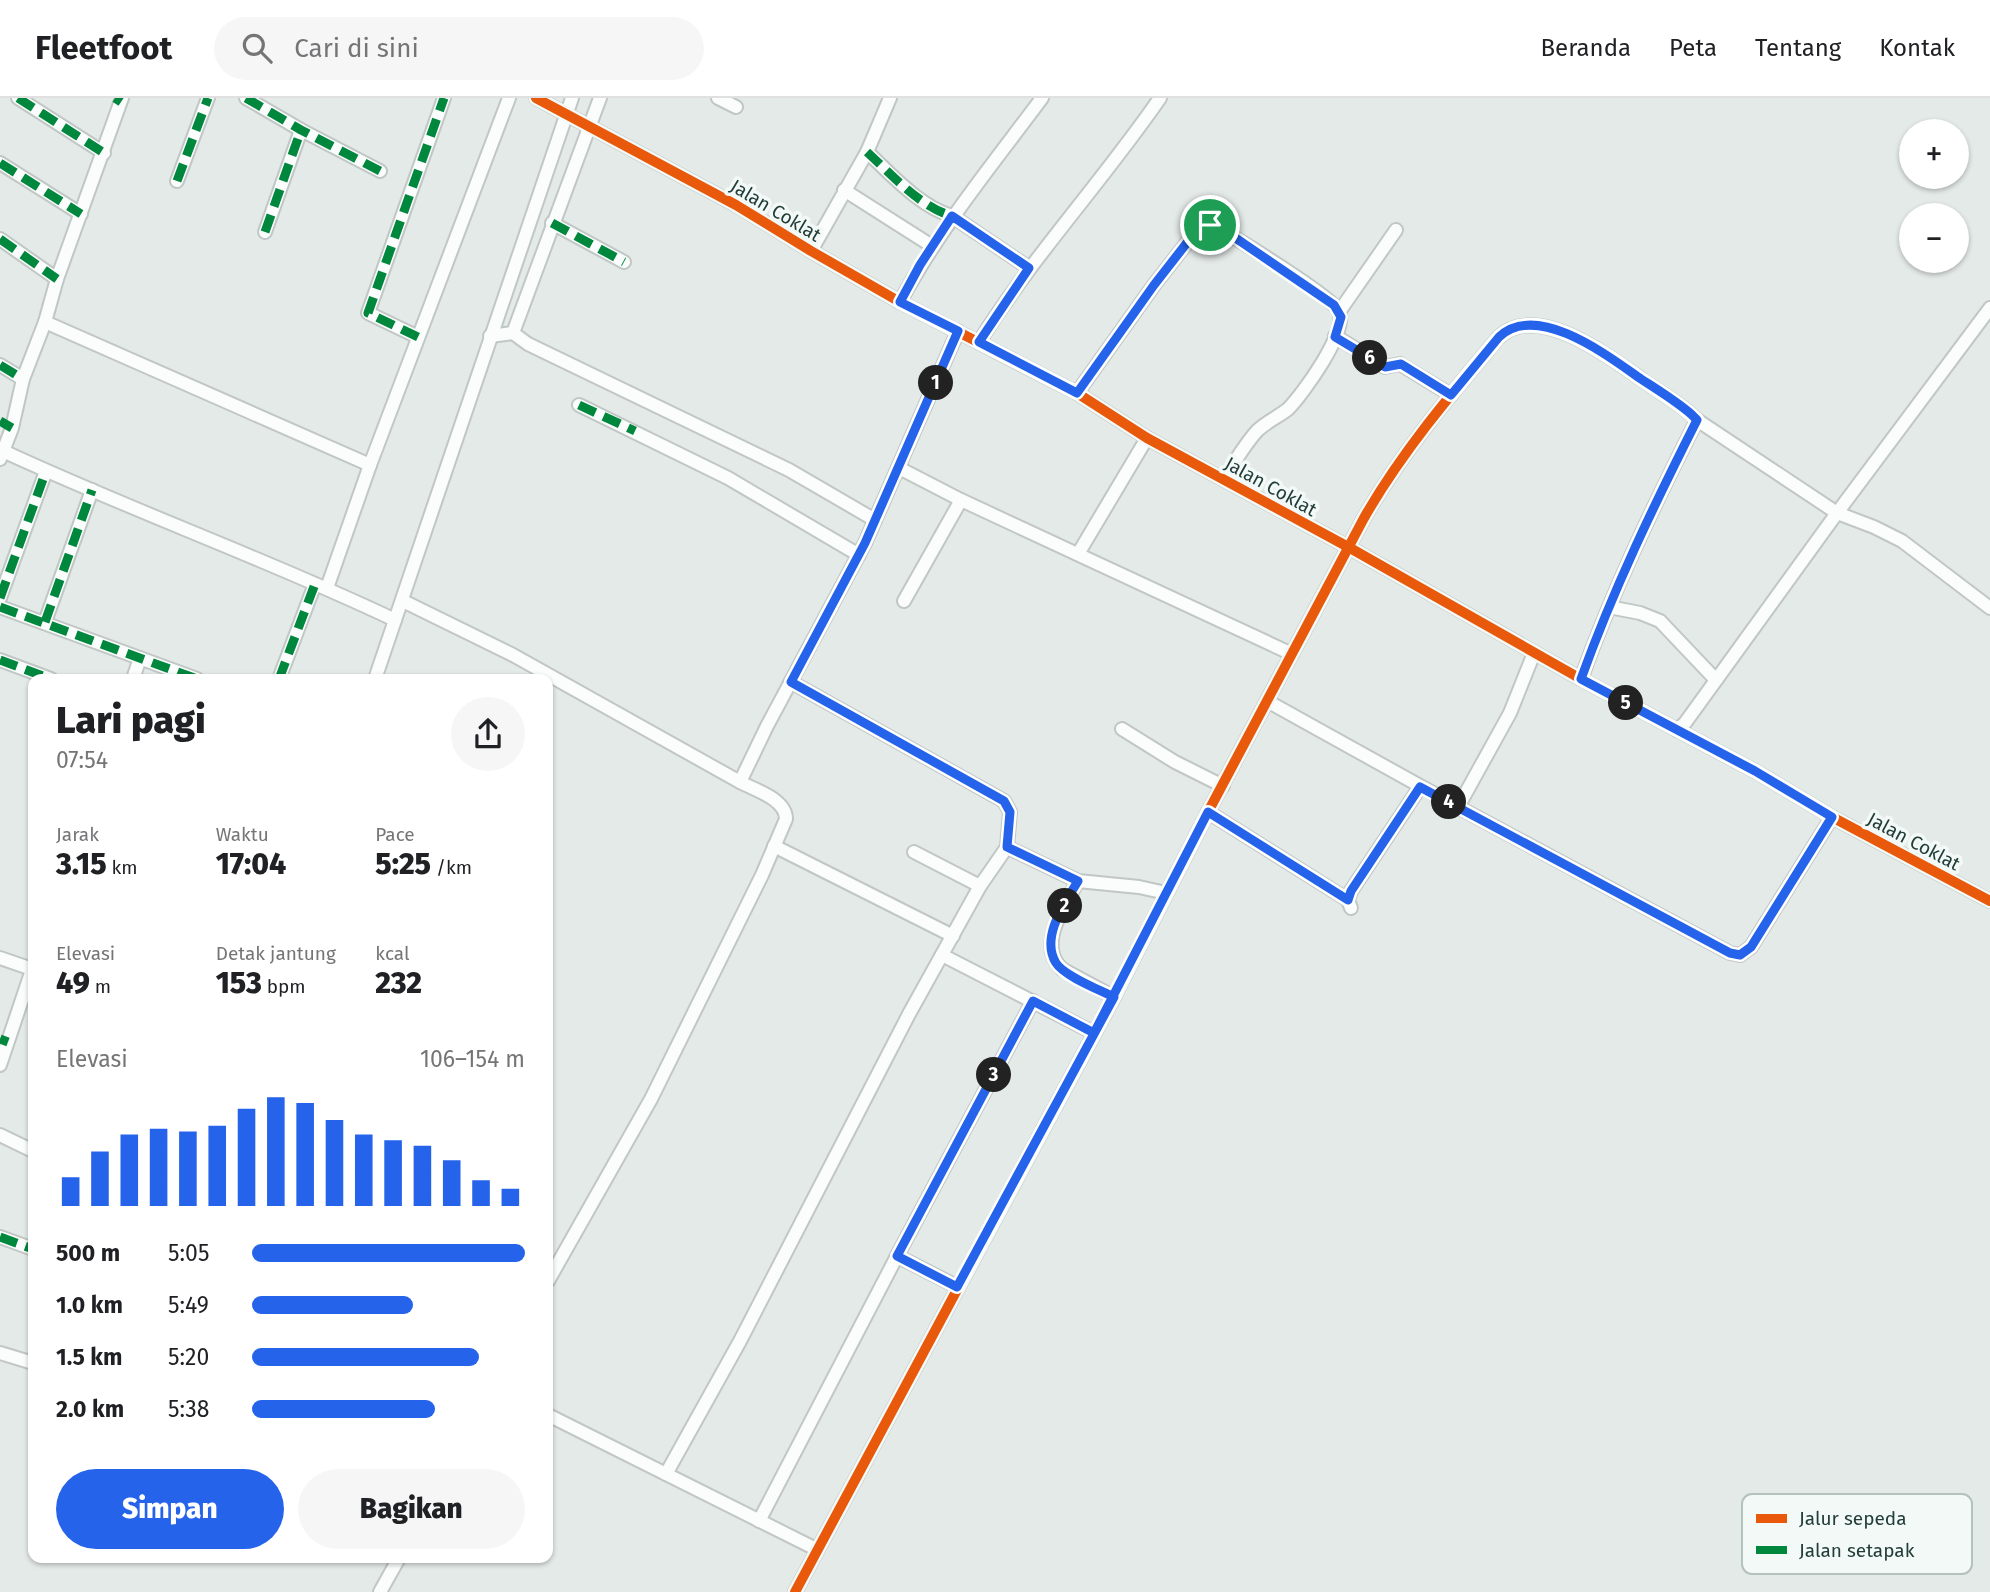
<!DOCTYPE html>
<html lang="id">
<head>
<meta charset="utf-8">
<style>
  body { margin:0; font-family:"Fira Sans",sans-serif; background:#f6f6f6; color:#202124; height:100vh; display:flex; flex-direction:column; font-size:26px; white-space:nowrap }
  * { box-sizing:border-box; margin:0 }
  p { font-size:23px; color:#757577 }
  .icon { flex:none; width:38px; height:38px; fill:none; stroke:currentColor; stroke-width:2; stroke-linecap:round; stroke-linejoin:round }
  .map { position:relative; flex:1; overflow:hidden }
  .side { position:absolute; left:28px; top:576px; width:525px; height:889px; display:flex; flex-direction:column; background:#fff; border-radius:14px; box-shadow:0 2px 5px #0004 }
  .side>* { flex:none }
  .tools { position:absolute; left:1899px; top:21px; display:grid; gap:14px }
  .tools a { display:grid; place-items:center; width:70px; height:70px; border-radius:50%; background:#fff; box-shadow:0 2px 5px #0004; font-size:35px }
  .pin { position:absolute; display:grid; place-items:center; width:60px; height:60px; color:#fff; margin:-30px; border:4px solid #fff; border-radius:50%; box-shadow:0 2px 7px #0007 }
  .km { position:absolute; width:35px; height:35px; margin:-18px; border-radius:50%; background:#222; color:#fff; font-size:19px; line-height:35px; text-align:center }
  .round { display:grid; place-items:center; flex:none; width:74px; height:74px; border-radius:37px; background:#f6f6f6 }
  .head { display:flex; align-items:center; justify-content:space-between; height:119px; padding:0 28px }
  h1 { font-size:38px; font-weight:800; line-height:52px }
  .stats { display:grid; grid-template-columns:repeat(3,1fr); gap:10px; height:119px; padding:7px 28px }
  .stats div { display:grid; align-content:center }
  .stats b { font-size:30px; font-weight:800 }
  .stats small { font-size:19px; font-weight:400 }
  .stats p { font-size:19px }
  .chart { height:196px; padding:14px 28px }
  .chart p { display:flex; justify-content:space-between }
  .chart svg { width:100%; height:126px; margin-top:7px; stroke:#2563eb; stroke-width:6 }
  .button { display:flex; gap:14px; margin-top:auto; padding:14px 28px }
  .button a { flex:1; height:80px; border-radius:42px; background:#2563eb; color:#fff; font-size:28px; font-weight:800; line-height:80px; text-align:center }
  .button a+a { background:#f6f6f6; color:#202124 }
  ul { padding:0 28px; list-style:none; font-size:23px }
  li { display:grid; grid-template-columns:112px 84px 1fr; align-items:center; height:52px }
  li i { height:18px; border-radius:9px; background:#2563eb }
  header { display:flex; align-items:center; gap:42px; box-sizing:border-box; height:98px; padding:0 35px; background:#fff; border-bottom:2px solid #e0e0e0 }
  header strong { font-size:33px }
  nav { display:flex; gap:38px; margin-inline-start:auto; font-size:24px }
  .search { width:490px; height:63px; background:#f6f6f6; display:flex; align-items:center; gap:18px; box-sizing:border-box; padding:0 24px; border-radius:38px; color:#757577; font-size:26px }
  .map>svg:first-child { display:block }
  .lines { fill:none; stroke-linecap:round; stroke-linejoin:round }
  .minor-casing { stroke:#c1c7c5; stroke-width:16 }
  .minor { stroke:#fbfcfc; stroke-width:12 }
  .quiet { stroke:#00873e; stroke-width:9; stroke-dasharray:18 9; stroke-linecap:butt }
  .cycleway-casing { stroke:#f2f9f6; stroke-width:15 }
  .cycleway { stroke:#e8590c; stroke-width:10 }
  .route-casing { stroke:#fff; stroke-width:14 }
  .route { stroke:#2563eb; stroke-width:9 }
  .labels { text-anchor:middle; stroke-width:7; stroke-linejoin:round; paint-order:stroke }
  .street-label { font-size:19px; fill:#223d39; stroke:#f2f9f6 }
  .key { fill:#f2f9f6; stroke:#b4c1bd; stroke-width:2 }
  .key-label { font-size:19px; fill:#223d39 }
</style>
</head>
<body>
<header>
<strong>Fleetfoot</strong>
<div class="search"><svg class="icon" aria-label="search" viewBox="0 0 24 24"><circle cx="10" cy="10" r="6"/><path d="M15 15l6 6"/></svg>Cari di sini</div>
<nav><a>Beranda</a><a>Peta</a><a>Tentang</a><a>Kontak</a></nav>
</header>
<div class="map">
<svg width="1990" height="1494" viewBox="0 0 1990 1494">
  <rect width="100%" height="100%" fill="#e4eae8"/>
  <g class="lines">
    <defs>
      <g id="minor">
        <path d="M18,0L104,55"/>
        <path d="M246,0L301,32L380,73"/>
        <path d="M536,0L736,107L811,153L900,204L1077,295L1147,340L1350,450L1581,581L1755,673L1832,719L1990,803"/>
        <path d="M718,0L736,9"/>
        <path d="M867,54C891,76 920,109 952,118L1029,170"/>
        <path d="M0,65L81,116"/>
        <path d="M177,83L208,0"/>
        <path d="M844,92L932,148"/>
        <path d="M552,125L624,164"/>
        <path d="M265,134L301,32"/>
        <path d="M0,141L57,181"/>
        <path d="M811,153L867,54L890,0"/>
        <path d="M900,204C940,130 992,67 1042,0"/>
        <path d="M1339,214L1396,132"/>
        <path d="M45,224L370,367"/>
        <path d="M513,235L528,246L789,372L875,422"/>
        <path d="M490,238L513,235L600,0"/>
        <path d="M1335,238L1385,269L1400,266L1451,297"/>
        <path d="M418,239L368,215L444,0"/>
        <path d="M979,244C1033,158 1102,84 1160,0"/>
        <path d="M0,267L23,281"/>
        <path d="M1077,295L1154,187L1193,137C1201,129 1209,125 1220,131C1239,142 1332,199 1339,213C1349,233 1302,297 1288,311C1278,319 1266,324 1257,333C1244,347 1234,366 1223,381"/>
        <path d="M579,307L728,380L859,457"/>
        <path d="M3,353C132,413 267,461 395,522"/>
        <path d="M0,361L12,330L23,281L45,224L57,181L122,0"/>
        <path d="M899,370L961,402L1292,556"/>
        <path d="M1078,456L1147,340"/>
        <path d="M327,490L370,367L509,0"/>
        <path d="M0,500L46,373"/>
        <path d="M403,503L513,557L740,684"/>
        <path d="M904,503L961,402"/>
        <path d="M0,509L197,581"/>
        <path d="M1609,509L1640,515L1660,523L1716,582"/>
        <path d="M45,524L92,392"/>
        <path d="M0,562L51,581"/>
        <path d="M133,581L140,560"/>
        <path d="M279,581L315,486"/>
        <path d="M375,581L572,0"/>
        <path d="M1581,581C1613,492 1654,407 1697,322L1837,415L1874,429L1902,443L1990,510"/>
        <path d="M1267,603L1458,709L1510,615L1534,555"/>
        <path d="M1122,631L1175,664L1223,688"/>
        <path d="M1677,632L1685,625L1837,415L1990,210"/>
        <path d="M1458,709L1730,855L1740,857L1751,849L1832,719"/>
        <path d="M1208,714L1348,802"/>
        <path d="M774,748L953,838"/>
        <path d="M1007,749L1078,783L1139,789L1166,795"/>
        <path d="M914,754L980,788"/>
        <path d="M1078,783C1065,807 1036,847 1062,871L1114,899"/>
        <path d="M1351,810L1348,802L1351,793L1420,689"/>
        <path d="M942,857L1094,935"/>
        <path d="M0,860L32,871"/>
        <path d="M0,967L33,869"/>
        <path d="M0,1037L33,1053"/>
        <path d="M0,1139L33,1151"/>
        <path d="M897,1158L958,1189"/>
        <path d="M548,1183L651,1001L762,777L786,721C786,701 755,692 740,684L767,628L865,445L958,233"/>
        <path d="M0,1255L33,1265"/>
        <path d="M548,1317L816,1451"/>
        <path d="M666,1376L740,1243L909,916L980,788L1007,749L1010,714L1004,703L791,584"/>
        <path d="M759,1423L897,1158L1033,903"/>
        <path d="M380,1494L399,1460"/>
        <path d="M795,1494L1114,899L1208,714L1364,420C1401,355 1451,296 1499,239C1538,203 1611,260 1644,283C1662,296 1681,306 1697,322"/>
      </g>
    </defs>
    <use href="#minor" class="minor-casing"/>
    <use href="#minor" class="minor"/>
    <g class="quiet">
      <path d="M18,0L104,55"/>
      <path d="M115,0L121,4"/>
      <path d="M246,0L301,32L380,73"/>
      <path d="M867,54C891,76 920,109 952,118L1029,170"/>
      <path d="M0,65L81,116"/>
      <path d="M177,83L208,0"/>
      <path d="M552,125L624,164"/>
      <path d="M265,134L301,32"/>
      <path d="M0,141L57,181"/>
      <path d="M418,239L368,215L444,0"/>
      <path d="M0,267L23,281"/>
      <path d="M579,307L635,333"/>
      <path d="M0,323L12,330"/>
      <path d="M0,500L46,373"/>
      <path d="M0,509L197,581"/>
      <path d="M45,524L92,392"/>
      <path d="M0,562L51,581"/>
      <path d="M279,581L315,486"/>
      <path d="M0,941L8,944"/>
      <path d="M0,1139L33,1151"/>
    </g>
    <defs>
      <g id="cycleway">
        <path d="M536,0L736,107L811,153L900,204L1077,295L1147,340L1350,450L1581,581L1755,673L1832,719L1990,803"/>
        <path d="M795,1494L1114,899L1208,714L1364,420C1401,355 1451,296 1499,239C1538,203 1611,260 1644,283C1662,296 1681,306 1697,322"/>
      </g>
    </defs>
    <use href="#cycleway" class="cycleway-casing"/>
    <use href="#cycleway" class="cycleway"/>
  </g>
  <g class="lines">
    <defs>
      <path id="route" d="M1210,127L1198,131L1193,137L1154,187L1077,295L979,244L1029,170L952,118L920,167L900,204L958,233L865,445L791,584L1004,703L1010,714L1007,749L1078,783C1065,805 1040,839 1056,865C1064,878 1100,892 1114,899L957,1189L897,1158L1033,903L1094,935L1208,714L1348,802L1351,793L1420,689L1730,855L1740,857L1751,849L1832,719L1755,673L1581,581C1613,492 1654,407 1697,322L1691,316C1676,303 1658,292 1641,281C1608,258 1537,203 1499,239L1451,297L1401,266L1385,269L1335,239L1341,219L1334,207L1237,141L1210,127"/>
    </defs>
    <use href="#route" class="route-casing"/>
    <use href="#route" class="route"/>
  </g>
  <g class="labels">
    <g class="street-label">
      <text transform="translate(776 112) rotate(31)" y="7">Jalan Coklat</text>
      <text transform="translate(1271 388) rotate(29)" y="7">Jalan Coklat</text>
      <text transform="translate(1914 743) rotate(28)" y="7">Jalan Coklat</text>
    </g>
  </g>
  <rect x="1742" y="1396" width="230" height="80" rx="10" class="key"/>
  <rect x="1756" y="1416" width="31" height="9" fill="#e8590c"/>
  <rect x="1756" y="1448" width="31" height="8" fill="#00873e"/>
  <g class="key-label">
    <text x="1799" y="1427">Jalur sepeda</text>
    <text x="1799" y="1459">Jalan setapak</text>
  </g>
</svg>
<div class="tools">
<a>+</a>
<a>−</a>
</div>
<div class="pin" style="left:1210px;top:127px;background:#1e9e55"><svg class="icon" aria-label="arrive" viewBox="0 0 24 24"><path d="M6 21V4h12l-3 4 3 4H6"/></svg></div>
<b class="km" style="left:936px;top:285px">1</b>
<b class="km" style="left:1065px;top:808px">2</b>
<b class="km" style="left:994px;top:977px">3</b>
<b class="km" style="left:1449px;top:704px">4</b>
<b class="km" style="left:1626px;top:605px">5</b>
<b class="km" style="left:1370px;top:260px">6</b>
<section class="side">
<div class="head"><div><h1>Lari pagi</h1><p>07:54</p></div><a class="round"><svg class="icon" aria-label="share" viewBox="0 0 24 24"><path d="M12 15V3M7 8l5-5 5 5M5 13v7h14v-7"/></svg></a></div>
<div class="stats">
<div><p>Jarak</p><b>3.15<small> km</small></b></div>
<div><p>Waktu</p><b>17:04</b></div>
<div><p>Pace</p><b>5:25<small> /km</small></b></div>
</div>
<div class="stats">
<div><p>Elevasi</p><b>49<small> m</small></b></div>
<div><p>Detak jantung</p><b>153<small> bpm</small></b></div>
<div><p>kcal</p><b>232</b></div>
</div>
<div class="chart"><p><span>Elevasi</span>106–154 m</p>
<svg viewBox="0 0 160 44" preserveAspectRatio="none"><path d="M5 44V34M15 44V25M25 44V19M35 44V17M45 44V18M55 44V16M65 44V10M75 44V6M85 44V8M95 44V14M105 44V19M115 44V21M125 44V23M135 44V28M145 44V35M155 44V38"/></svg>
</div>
<ul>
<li><b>500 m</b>5:05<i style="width:100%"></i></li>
<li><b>1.0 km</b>5:49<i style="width:59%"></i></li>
<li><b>1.5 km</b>5:20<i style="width:83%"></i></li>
<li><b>2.0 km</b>5:38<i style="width:67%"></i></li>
</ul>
<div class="button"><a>Simpan</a><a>Bagikan</a></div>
</section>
</div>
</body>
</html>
